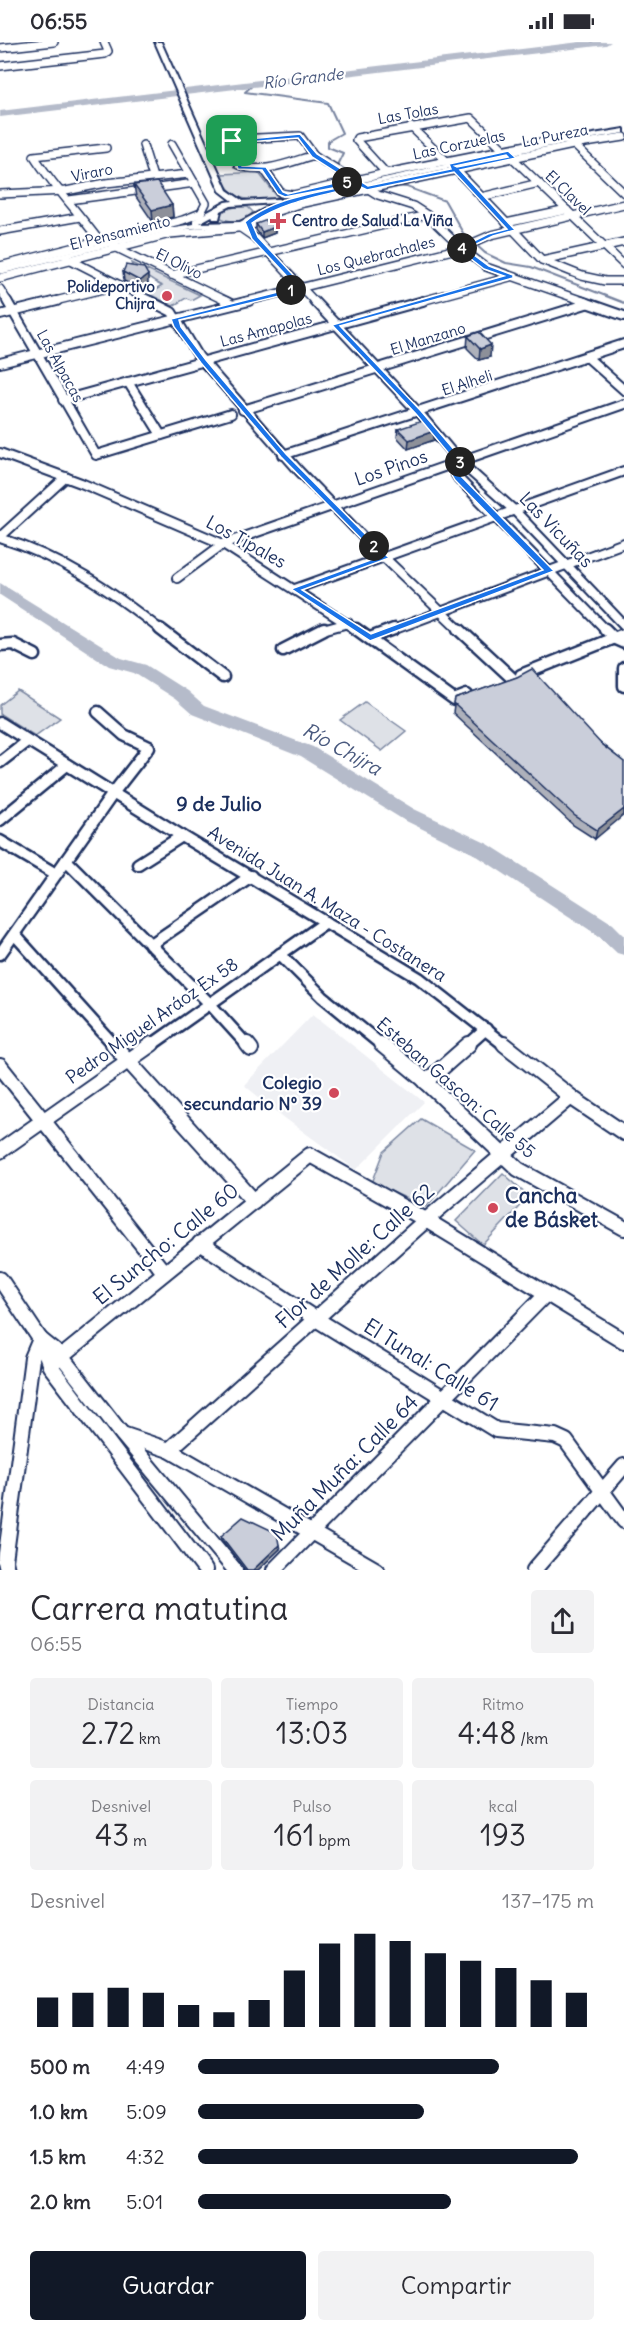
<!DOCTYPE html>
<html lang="es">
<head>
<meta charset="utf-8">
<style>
  body { margin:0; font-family:Delius,sans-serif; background:#f2f2f3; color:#2b2b33; height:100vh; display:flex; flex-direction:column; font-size:22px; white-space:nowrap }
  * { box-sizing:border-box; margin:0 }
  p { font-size:20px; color:#7c7c81 }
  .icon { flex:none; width:33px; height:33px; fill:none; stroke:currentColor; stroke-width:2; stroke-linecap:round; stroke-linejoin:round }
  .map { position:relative; height:1528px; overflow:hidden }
  .details { display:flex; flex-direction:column; background:#fff; flex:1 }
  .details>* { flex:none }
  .pin { position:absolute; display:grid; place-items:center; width:51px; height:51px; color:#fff; margin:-26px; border-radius:12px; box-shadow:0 3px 9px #0006 }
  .km { position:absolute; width:30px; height:30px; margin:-15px; border-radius:50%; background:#222; color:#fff; font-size:16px; line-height:30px; text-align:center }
  .round { display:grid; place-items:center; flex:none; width:63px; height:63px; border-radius:6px; background:#f2f2f3 }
  .summary { display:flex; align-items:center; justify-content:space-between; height:102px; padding:0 30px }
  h1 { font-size:33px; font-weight:600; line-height:45px }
  .stats { display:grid; grid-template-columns:repeat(3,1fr); gap:9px; height:102px; padding:6px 30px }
  .stats div { display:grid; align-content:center; border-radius:6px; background:#f2f2f3; text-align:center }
  .stats b { font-size:30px; font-weight:600 }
  .stats small { font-size:16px; font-weight:400 }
  .stats p { font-size:16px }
  .chart { height:168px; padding:12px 30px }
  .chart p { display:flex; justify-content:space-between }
  .chart svg { width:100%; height:108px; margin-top:6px; stroke:#111827; stroke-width:6 }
  .button { display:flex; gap:12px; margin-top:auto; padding:12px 30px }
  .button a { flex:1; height:69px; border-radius:6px; background:#111827; color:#fff; font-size:24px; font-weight:600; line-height:69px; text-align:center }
  .button a+a { background:#f2f2f3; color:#2b2b33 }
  ul { padding:0 30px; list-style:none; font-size:20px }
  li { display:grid; grid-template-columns:96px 72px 1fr; align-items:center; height:45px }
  li i { height:15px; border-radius:8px; background:#111827 }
  .status { display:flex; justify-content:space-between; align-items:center; height:42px; padding:0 30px; background:#fff; direction:ltr }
  .status svg { height:16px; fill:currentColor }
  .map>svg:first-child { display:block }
  .built { fill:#eff0f4 }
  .green { fill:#dee1e7; stroke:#7c88a2; stroke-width:1.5 }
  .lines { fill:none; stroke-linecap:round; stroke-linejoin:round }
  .stream { stroke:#77839f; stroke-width:2 }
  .river { fill:#b5bbca; fill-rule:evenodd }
  .minor-far3-casing { stroke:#1b2f5e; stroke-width:10 }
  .minor-far2-casing { stroke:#1b2f5e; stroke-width:12 }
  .minor-far1-casing { stroke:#1b2f5e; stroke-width:15 }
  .minor-casing { stroke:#1b2f5e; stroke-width:18 }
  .major-casing { stroke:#1b2f5e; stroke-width:4 }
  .minor-far3 { stroke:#fff; stroke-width:7 }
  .minor-far2 { stroke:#fff; stroke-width:8 }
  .minor-far1 { stroke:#fff; stroke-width:10 }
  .minor { stroke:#fff; stroke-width:14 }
  .major { fill:#fff; fill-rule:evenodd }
  .wall { fill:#aeb1bb; stroke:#1b2f5e; stroke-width:1.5 }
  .shaded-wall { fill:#8d9099; stroke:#1b2f5e; stroke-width:1.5 }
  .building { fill:#caceda; stroke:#1b2f5e; stroke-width:1.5 }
  .route { fill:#1a73e8; stroke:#fff; stroke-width:1.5; fill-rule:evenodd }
  .poi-dot { fill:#d1495b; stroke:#fff; stroke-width:2 }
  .labels { text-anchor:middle; stroke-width:4.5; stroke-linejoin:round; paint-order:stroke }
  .far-street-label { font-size:15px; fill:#1b2f5e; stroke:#fff }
  .far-poi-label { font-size:15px; font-weight:bold; fill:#1b2f5e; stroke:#fff; text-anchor:start }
  .far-water-label { font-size:16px; font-style:italic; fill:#49597e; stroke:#fff }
  .street-label { font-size:18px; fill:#1b2f5e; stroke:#fff }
  .poi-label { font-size:18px; font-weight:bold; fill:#1b2f5e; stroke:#fff; text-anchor:end }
  .water-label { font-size:20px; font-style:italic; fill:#49597e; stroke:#fff }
  .neighbourhood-label { font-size:20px; font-weight:bold; fill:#1b2f5e; stroke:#fff }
  .near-poi-label { font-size:21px; font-weight:bold; fill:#1b2f5e; stroke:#fff; text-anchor:start }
  .near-street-label { font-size:21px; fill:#1b2f5e; stroke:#fff }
</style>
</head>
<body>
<div class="status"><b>06:55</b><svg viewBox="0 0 49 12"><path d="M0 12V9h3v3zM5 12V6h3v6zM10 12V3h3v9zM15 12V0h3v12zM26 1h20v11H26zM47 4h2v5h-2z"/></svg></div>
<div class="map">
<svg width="624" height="1528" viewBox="0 0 624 1528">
  <rect width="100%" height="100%" fill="#fff"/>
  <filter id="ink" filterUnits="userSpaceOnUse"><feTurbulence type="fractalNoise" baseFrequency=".0167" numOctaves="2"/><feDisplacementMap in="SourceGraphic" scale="12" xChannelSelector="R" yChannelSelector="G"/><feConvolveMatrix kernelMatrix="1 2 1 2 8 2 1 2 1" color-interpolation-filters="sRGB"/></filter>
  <g filter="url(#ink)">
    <path class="built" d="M313,972L424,1060L356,1128L286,1077L244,1043Z"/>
    <g class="green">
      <path d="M258,130L279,157C254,159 229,162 222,132Z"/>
      <path d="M235,165H248L253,170C246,181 230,181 219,175L221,169Z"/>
      <path d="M132,221L200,253L191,258L186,256L173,264L149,252L162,244C151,239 144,232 134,226Z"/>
      <path d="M18,649L60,676L35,694L0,672V663Z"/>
      <path d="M365,660L406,689L382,709L340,678Z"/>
      <path d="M421,1077L475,1108L426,1165L372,1141L384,1110Z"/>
      <path d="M503,1131L529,1154L483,1203L456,1179Z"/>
    </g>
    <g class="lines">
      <g class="stream">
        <path d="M254,42L245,50L328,61L342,91L328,99V105L343,111L336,125L362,133"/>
        <path d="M394,144L407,145L445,159L463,191L485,211L506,221L531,225L624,261"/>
      </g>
      <g class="river">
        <path d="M580,0H611L606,3L0,75V69Z"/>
        <path d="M0,541L121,616L146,623L187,649L204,664L313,705L414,767L488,802L613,882L624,893V913L617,911L599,894L474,812L402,777L301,715L192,672L175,657L134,631L109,624L0,553Z"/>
      </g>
      <defs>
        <g id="minor-far3">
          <path d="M0,6L54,0"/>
          <path d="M0,24L105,12L108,9L104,0"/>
          <path d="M411,85L456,128L542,218L582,234L605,239H624"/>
          <path d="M300,94L314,113C290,120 262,133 238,123L231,101L236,97Z"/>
          <path d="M143,103L153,135"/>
          <path d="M314,113L378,153L413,164L427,173L461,206L486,225L586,260"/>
          <path d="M263,126L281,151L293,153L386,131L562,96L569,98L624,151"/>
          <path d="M386,131L356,98L357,96L471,76L624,223"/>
          <path d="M0,152L66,149L106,141L189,132"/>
          <path d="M481,155L539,141"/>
          <path d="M69,158L195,141"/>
          <path d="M506,181L567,168"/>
          <path d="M239,185L255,196L315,260"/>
          <path d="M0,189L80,175"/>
          <path d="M101,201C79,171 54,145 34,114L106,106"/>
          <path d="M115,205L228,260"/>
          <path d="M67,216L153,260"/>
          <path d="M542,218L624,200"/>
          <path d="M0,224L183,178L201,171L206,161L172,102"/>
          <path d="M171,233L427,173"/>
          <path d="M0,236L170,192L249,185L272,171L299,162L573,103L624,95"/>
          <path d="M0,247L8,260"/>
          <path d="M51,260L120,243"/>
          <path d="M243,260L461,206L491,193L624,162"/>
          <path d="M418,260L510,235"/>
        </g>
        <g id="minor-far2">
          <path d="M7,259L96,413L231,372"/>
          <path d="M150,259L172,270L199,315L299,429L368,500L461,589"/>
          <path d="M225,259L231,262"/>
          <path d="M314,259L419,371L460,420L515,469L624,583"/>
          <path d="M581,259L624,274"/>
          <path d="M0,273L57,259"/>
          <path d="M587,315L624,348"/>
          <path d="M0,321L249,259"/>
          <path d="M128,340L161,393"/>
          <path d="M63,358L423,259"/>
          <path d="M243,368L586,262"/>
          <path d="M0,411L81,441L223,502L358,589"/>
          <path d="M283,413L624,302"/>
          <path d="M460,420L455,431L458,436L607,589"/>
          <path d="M0,495L66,435"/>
          <path d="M0,496C61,515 112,549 162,589"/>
          <path d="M177,536L223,502L624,362"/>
          <path d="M295,547L624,429"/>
          <path d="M319,589L348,581"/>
          <path d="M390,589L624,501"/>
        </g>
        <g id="minor-far1">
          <path d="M160,587L223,635"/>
          <path d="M356,587L454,658L467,653"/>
          <path d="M459,587L513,637"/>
          <path d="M605,587L615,597L624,601"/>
          <path d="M370,596L394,587"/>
          <path d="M0,603L13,602L35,613"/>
          <path d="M283,608L324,587"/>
          <path d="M624,626V644"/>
          <path d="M521,633L624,592"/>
          <path d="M0,681L182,794L419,936L506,1004"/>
          <path d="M0,720L27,699"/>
          <path d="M0,778L67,723"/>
          <path d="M0,799L56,832"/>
          <path d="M66,818L209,961L248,1004"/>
          <path d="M138,822L182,794"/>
          <path d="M15,893L115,1004"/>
          <path d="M150,903L251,834"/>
          <path d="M0,912L114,750L149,705L124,693L98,670"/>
          <path d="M280,912L323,955L383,1004"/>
          <path d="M150,1004L326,880"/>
          <path d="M467,1004L486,987"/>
        </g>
        <g id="minor">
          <path d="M113,1002L254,1159"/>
          <path d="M247,1002L251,1007"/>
          <path d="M381,1002L421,1035L518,1127L624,1186"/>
          <path d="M504,1002L575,1058L624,1091"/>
          <path d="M0,1024L163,1229"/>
          <path d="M426,1040L469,1002"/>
          <path d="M0,1109L152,1002"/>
          <path d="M200,1201L316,1277L496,1388L555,1394L566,1399L624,1479"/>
          <path d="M0,1237L40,1297L50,1324L205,1528"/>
          <path d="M40,1297L61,1314L122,1392L235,1528"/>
          <path d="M50,1324L310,1113L426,1178L624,1299"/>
          <path d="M122,1392L169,1408L377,1528"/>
          <path d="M169,1408L426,1178L571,1055"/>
          <path d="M7,1528L5,1519L32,1316L40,1297"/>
          <path d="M274,1528L546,1252"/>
          <path d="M534,1528L624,1424"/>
        </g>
        <path id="major" d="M155,0H161L227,148L243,159L277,157H280V160L328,148L569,96L624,87V91L569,100L329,152L278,166L242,184L193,186L162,191L0,232V227L156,188L193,182V178L226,160L233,159L220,149ZM276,161L240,180L199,181L212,174L213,177H219L221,169L231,164Z"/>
      </defs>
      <use href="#minor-far3" class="minor-far3-casing"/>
      <use href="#minor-far2" class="minor-far2-casing"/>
      <use href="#minor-far1" class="minor-far1-casing"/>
      <use href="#minor" class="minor-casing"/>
      <use href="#major" class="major-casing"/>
      <use href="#minor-far3" class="minor-far3"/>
      <use href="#minor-far2" class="minor-far2"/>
      <use href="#minor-far1" class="minor-far1"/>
      <use href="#minor" class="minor"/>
      <use href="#major" class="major"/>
    </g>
    <g class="wall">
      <path d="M134,143L172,163L173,175L153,180L136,155Z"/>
      <path d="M256,182L275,185V191L262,196L256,188Z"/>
      <path d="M123,230L148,242L141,247L124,239Z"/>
      <path d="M468,294L490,315L479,318L467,306Z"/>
      <path d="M398,387L434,398L408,407L397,395Z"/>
      <path d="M517,635L624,720L595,797L573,783L453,671L455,657Z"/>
      <path d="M221,1494L280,1507L258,1528H245L222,1498Z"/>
    </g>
    <g class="shaded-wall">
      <path d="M172,163L173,175L153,180L152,168Z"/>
      <path d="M275,185V191L262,196V190Z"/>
      <path d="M148,233V242L141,247L140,239Z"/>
      <path d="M491,303L490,315L479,318L480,307Z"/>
      <path d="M434,389V398L408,407L409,398Z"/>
      <path d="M624,767V773L595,797L597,788Z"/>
      <path d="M279,1503L280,1507L258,1528H253Z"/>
    </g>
    <g class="building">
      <path d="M157,140L172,163L152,168L134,143Z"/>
      <path d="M267,178L275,185L262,190L256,182Z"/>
      <path d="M126,223L144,226L148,233L140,239L123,230Z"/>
      <path d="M479,290L491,303L480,307L468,294Z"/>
      <path d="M425,378L434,389L409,398L398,387Z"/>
      <path d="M532,627L602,703L624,720V767L597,788L575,774L454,662L455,657L517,635Z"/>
      <path d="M243,1475L277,1491L279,1503L253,1528H247L221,1494Z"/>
    </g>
  </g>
  <path class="route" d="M300,92L317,112L368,144L451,127L449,122L508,109L516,116L460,128L515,188L493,194L466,207L489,224L513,233V236L340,284L421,369L463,418L459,427L461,434L554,529L370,599L291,547L379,515L281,415L201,321L174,285L171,277L297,245L252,197L245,180C274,155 318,151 354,142L285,155L278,152L262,128L238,127L229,99ZM298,96L312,115L348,138L288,152L283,150L266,125L242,124L235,101ZM506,113L508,115L457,125L455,124ZM454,130L507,187L488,192L458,207L484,227L504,234L332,283L416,372L456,420L451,431L455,438L543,528L371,592L302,548L389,516L286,412L206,318L181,285L179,278L304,248V245L258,195L252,181C284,159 322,154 359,144L367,148Z"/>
  <g class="poi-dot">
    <path d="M275 170h6v6h6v6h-6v6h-6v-6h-6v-6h6z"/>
    <circle cx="167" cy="254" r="6"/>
    <circle cx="334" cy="1051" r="6"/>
    <circle cx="493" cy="1166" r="6"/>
  </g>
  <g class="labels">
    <g class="far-street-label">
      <text transform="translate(408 72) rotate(-10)" y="5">Las Tolas</text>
      <text transform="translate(555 94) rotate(-11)" y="5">La Pureza</text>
      <text transform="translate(459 103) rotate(-12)" y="5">Las Corzuelas</text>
      <text transform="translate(92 131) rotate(-11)" y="5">Viraro</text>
      <text transform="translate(568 151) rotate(44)" y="5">El Clavel</text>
      <text transform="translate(120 191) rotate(-14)" y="5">El Pensamiento</text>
      <text transform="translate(376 214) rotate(-14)" y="5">Los Quebrachales</text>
      <text transform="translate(179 222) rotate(26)" y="5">El Olivo</text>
      <text transform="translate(266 288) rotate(-15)" y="5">Las Amapolas</text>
      <text transform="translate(428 297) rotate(-17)" y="5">El Manzano</text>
      <text transform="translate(60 324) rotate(61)" y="5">Las Alpacas</text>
      <text transform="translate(467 341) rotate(-18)" y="5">El Alheli</text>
    </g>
    <g class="far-poi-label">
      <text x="292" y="184">Centro de Salud La Viña</text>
      <text x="155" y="250" text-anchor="end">Polideportivo<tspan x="155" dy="17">Chijra</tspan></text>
    </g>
    <g class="far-water-label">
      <text transform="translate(303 36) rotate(-7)" y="6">Río Grande</text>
    </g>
    <g class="street-label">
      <text transform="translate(391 426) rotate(-19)" y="6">Los Pinos</text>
      <text transform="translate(556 488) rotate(46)" y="6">Las Vicuñas</text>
      <text transform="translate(246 500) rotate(29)" y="6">Los Tipales</text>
      <text transform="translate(327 862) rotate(32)" y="6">Avenida Juan A. Maza - Costanera</text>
      <text transform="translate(152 979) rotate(-35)" y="6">Pedro Miguel Aráoz Ex 58</text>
      <text transform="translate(456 1046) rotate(41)" y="6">Esteban Gascon: Calle 55</text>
    </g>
    <g class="poi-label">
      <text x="322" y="1047">Colegio<tspan x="322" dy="21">secundario Nº 39</tspan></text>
    </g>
    <g class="water-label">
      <text transform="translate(342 707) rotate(29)" y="7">Río Chijra</text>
    </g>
    <g class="neighbourhood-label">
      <text x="219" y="769">9 de Julio</text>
    </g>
    <g class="near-poi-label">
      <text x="505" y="1161">Cancha<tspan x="505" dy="24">de Básket</tspan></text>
    </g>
    <g class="near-street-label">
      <text transform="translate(166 1202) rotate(-39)" y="7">El Suncho: Calle 60</text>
      <text transform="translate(355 1214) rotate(-42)" y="7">Flor de Molle: Calle 62</text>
      <text transform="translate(431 1323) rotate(32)" y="7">El Tunal: Calle 61</text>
      <text transform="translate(345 1426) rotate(-45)" y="7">Muña Muña: Calle 64</text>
    </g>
  </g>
</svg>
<div class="pin" style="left:232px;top:99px;background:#1e9e55"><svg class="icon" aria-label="arrive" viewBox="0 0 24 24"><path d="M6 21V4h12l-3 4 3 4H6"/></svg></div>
<b class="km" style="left:291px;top:248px">1</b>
<b class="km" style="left:374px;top:504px">2</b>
<b class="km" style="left:460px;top:420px">3</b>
<b class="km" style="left:462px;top:206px">4</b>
<b class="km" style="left:347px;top:140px">5</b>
</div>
<section class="details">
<div class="summary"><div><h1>Carrera matutina</h1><p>06:55</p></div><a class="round"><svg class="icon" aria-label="share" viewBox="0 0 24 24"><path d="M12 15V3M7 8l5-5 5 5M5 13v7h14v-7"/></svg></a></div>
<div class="stats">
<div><p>Distancia</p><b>2.72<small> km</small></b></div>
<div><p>Tiempo</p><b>13:03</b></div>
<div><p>Ritmo</p><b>4:48<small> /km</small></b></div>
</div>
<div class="stats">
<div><p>Desnivel</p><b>43<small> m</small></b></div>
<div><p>Pulso</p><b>161<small> bpm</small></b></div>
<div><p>kcal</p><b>193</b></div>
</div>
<div class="chart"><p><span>Desnivel</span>137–175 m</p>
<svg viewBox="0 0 160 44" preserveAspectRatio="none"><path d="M5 44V32M15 44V30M25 44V28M35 44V30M45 44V35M55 44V38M65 44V33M75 44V21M85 44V10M95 44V6M105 44V9M115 44V14M125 44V17M135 44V20M145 44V25M155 44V30"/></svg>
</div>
<ul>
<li><b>500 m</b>4:49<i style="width:76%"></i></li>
<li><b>1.0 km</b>5:09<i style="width:57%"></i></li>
<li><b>1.5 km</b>4:32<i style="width:96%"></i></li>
<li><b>2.0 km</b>5:01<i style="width:64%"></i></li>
</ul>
<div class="button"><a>Guardar</a><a>Compartir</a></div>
</section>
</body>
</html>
